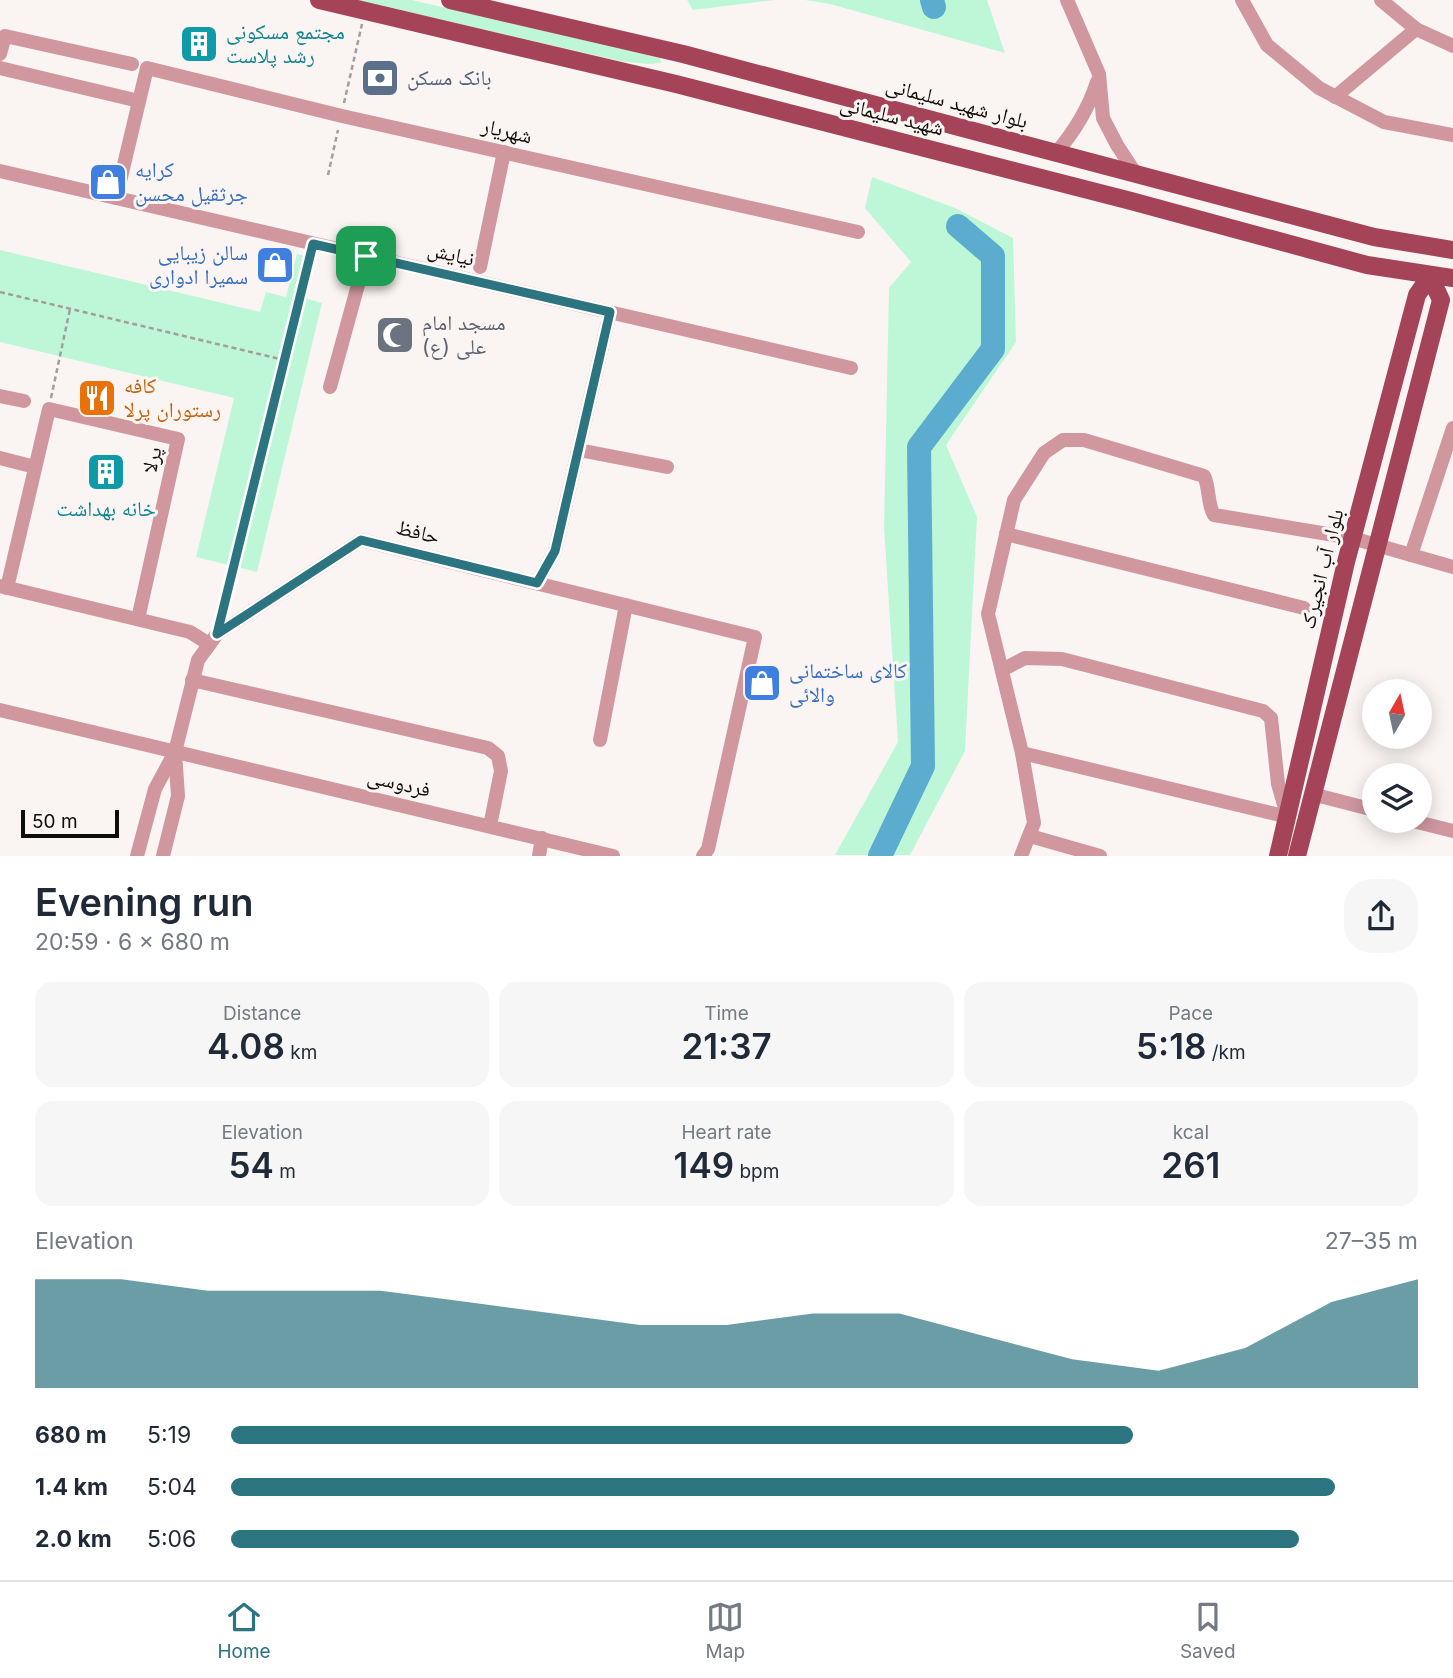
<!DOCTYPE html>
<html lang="en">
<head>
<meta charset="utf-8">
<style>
  body { margin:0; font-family:Inter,"Noto Naskh Arabic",sans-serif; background:#f6f6f7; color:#1f2937; height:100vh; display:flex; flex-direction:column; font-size:26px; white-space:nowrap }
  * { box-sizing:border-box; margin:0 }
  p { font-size:23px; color:#747a83 }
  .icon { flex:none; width:38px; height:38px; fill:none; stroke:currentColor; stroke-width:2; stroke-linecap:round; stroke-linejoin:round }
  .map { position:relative; height:856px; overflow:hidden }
  .details { display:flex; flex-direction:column; background:#fff; flex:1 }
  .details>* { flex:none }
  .needle { width:46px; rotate:9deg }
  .tools { position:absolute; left:1362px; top:679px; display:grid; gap:14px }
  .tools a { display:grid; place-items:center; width:70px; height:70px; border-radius:50%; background:#fff; box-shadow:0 4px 18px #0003; font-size:35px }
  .scale { position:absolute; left:21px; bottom:18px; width:98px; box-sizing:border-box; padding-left:7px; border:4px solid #0e0d0c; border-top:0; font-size:19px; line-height:24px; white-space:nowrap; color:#0e0d0c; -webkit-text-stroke:5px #faf5f3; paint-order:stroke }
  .pin { position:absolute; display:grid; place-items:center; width:60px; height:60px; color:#fff; margin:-30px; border-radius:14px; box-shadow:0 4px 10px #0006 }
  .round { display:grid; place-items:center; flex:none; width:74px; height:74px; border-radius:28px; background:#f6f6f7 }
  .head { display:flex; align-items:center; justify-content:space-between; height:119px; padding:0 35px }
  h1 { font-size:38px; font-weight:600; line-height:52px }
  .figures { display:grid; grid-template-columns:repeat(3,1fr); gap:10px; height:119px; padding:7px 35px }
  .figures div { display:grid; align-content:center; border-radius:18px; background:#f6f6f7; text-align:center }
  .figures b { font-size:35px; font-weight:600 }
  .figures small { font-size:19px; font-weight:400 }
  .figures p { font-size:19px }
  .chart { height:196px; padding:14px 35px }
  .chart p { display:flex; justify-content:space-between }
  .chart svg { width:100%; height:126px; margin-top:7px; fill:#2c747f; opacity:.7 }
  ul { padding:0 35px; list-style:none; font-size:23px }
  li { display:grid; grid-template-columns:112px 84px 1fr; align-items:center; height:52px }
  li i { height:18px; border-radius:9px; background:#2c747f }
  .dock { display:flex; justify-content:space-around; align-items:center; height:98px; border-top:2px solid #e0e1e3; background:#fff; font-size:19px; color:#747a83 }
  .dock a { display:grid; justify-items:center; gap:4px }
  .dock .selected { color:#2c747f }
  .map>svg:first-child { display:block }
  .green { fill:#bef7d7 }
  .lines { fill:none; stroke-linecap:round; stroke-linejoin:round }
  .river { stroke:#5bacce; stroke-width:24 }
  .path { stroke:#a19e9c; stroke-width:2.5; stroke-dasharray:5 3.5; stroke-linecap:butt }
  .minor { stroke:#d0979f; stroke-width:14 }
  .major { stroke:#a54358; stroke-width:18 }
  .route-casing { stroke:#fff; stroke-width:14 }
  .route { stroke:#2c747f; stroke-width:9 }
  .labels { text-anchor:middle; stroke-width:6; stroke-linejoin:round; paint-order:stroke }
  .culture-label { font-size:21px; fill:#0d838f; stroke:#faf5f3; text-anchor:start }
  .service-label { font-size:21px; fill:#4e5e75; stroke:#faf5f3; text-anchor:start }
  .street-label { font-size:21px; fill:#0e0d0c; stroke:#faf5f3 }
  .shop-label { font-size:21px; fill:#366cbe; stroke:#faf5f3; text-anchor:start }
  .worship-label { font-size:21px; fill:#5b616d; stroke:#faf5f3; text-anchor:start }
  .food-label { font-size:21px; fill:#c56008; stroke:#faf5f3; text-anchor:start }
</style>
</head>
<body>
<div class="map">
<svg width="1453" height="856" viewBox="0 0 1453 856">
  <rect width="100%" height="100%" fill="#faf5f3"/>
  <g class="green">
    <path d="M357,0H412L660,58L661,63L648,64L620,61Z"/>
    <path d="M687,0H775L693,10Z"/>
    <path d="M805,0H987L1005,53L830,4Z"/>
    <path d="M872,177L955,208L1013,238L1016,342L946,445L977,517L965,751L910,855H835L898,742L884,528L889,288L911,262L865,208Z"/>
    <path d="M0,250L260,312L266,292L286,297L297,254L314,258L304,298L322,303L257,572L196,557L234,398L0,342Z"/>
  </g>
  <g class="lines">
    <g class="river">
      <path d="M932,0L934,7"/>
      <path d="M880,856L923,766L919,447L993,349V256L958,226"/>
    </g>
    <g class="path">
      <path d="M344,103L362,24"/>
      <path d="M328,175L338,130"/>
      <path d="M0,292L284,360L310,256"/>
      <path d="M51,398L70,309"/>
      <path d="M221,615L284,360"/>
    </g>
    <g class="minor">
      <path d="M1067,0L1099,74L1103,118L1117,145L1136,174"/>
      <path d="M1242,0L1267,45L1319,88L1384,122L1453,135"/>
      <path d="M1381,0L1416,29L1453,46"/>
      <path d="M0,54L5,36L132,64"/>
      <path d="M0,68L139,101"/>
      <path d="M1335,97L1416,29"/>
      <path d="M1056,153C1075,131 1088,110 1097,82"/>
      <path d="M0,171L851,368"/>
      <path d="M116,198L147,68L342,116L858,232"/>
      <path d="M480,267L504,152"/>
      <path d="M330,387L366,256"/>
      <path d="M0,396L24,401"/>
      <path d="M579,450L667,467"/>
      <path d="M0,458L35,467"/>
      <path d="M1006,534L1304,608"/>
      <path d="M1411,555L1453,428"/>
      <path d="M537,583L555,551L610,312"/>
      <path d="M0,586L190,632L209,644"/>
      <path d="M7,588L49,409L178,439L138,619"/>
      <path d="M1002,670L1025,658L1062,659L1263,711L1271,718L1278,784L1287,815"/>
      <path d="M192,680L488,748L498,756L501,771L490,826"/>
      <path d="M0,710L613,856"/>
      <path d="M600,740L626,605"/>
      <path d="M1022,753L1288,817"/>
      <path d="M1312,794L1374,810"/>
      <path d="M1413,821L1453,831"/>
      <path d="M1030,836L1100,856"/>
      <path d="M137,856L155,789L175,752L198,660L217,634L361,540L755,637L708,849L703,856"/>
      <path d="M163,856L178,796L175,752"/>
      <path d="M539,856L542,838"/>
      <path d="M1021,856L1034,823L1022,753L988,614L1014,500L1044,453L1063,440H1084L1204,476C1210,488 1207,504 1214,515L1352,538L1453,567"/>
    </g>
    <g class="major">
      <path d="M319,0L676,84L1131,201L1367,265L1453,278"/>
      <path d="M450,0L683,54L1374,237L1453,250"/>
      <path d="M1278,856L1346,562L1417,295L1430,276L1441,300L1297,856"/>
    </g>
  </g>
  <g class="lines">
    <defs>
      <path id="route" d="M313,244L610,312L555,551L537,583L361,540L217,634Z"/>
    </defs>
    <use href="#route" class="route-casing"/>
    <use href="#route" class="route"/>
  </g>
  <defs>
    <symbol id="building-square" viewBox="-11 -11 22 22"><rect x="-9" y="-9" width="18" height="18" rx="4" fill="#0f9aa8" stroke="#faf5f3"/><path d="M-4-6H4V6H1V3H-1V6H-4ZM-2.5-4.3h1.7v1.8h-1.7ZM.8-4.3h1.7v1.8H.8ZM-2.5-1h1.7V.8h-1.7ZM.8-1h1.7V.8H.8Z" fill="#fff"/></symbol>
    <symbol id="bank-square" viewBox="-11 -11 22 22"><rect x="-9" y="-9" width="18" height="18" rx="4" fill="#5c6f8a" stroke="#faf5f3"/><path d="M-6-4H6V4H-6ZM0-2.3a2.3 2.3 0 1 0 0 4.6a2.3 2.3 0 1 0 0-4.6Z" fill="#fff"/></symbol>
    <symbol id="shop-square" viewBox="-11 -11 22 22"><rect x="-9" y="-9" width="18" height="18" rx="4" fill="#3f7fe0" stroke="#faf5f3"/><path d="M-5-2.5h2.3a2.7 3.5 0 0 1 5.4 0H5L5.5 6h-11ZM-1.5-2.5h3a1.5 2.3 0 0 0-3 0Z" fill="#fff"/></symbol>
    <symbol id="mosque-square" viewBox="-11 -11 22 22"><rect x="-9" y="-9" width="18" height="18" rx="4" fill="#6b7280" stroke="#faf5f3"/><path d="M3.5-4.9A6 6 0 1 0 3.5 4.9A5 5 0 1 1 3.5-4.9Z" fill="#fff"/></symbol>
    <symbol id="restaurant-square" viewBox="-11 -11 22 22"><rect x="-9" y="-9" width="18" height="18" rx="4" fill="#e8710a" stroke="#faf5f3"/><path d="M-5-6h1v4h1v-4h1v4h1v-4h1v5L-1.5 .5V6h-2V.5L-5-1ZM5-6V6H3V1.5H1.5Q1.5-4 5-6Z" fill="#fff"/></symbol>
  </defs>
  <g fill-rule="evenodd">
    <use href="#building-square" x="177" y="22" width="44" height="44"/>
    <use href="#bank-square" x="358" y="56" width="44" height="44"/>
    <use href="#shop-square" x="86" y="160" width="44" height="44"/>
    <use href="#shop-square" x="253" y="243" width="44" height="44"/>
    <use href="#mosque-square" x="373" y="313" width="44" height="44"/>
    <use href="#restaurant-square" x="75" y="376" width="44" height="44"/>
    <use href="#building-square" x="84" y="450" width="44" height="44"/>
    <use href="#shop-square" x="740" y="661" width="44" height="44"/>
  </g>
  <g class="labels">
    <g class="culture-label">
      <text x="226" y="39">مجتمع مسکونی<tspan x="226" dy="24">رشد پلاست</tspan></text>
      <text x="106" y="516" text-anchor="middle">خانه بهداشت</text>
    </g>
    <g class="service-label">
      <text x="407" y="85">بانک مسکن</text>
    </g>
    <g class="street-label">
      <text transform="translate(957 103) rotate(15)" y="7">بلوار شهید سلیمانی</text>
      <text transform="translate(892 116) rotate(14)" y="7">شهید سلیمانی</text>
      <text transform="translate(507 131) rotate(13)" y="7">شهریار</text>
      <text transform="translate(451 254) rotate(13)" y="7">نیایش</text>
      <text transform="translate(152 460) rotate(-77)" y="7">پرلا</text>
      <text transform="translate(418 532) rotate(14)" y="7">حافظ</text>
      <text transform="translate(1322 569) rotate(-76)" y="7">بلوار آب انجیرک</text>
      <text transform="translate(399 783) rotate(13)" y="7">فردوسی</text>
    </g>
    <g class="shop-label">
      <text x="135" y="177">کرایه<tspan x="135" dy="24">جرثقیل محسن</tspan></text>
      <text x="248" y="260" text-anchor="end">سالن زیبایی<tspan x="248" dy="24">سمیرا ادواری</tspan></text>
      <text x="789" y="678">کالای ساختمانی<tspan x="789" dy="24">والائی</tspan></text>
    </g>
    <g class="worship-label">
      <text x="422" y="330">مسجد امام<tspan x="422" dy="24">علی (ع)</tspan></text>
    </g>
    <g class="food-label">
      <text x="124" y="393">کافه<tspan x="124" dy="24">رستوران پرلا</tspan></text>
    </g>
  </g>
</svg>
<div class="tools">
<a><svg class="needle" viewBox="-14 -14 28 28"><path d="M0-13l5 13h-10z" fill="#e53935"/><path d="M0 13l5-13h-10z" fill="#747a83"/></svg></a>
<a><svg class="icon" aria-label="layers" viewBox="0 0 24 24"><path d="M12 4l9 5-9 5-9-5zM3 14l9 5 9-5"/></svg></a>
</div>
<div class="scale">50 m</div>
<div class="pin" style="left:366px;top:256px;background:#1e9e55"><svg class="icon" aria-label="arrive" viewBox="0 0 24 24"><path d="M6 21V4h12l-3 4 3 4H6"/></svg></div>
</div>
<section class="details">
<div class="head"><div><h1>Evening run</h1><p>20:59 · 6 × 680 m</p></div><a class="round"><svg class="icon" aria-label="share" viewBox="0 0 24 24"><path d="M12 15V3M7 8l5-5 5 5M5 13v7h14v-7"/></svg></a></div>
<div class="figures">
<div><p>Distance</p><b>4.08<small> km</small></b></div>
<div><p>Time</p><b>21:37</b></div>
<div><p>Pace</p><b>5:18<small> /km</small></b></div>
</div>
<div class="figures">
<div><p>Elevation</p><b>54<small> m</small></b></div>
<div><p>Heart rate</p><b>149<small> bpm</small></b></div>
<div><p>kcal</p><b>261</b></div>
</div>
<div class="chart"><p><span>Elevation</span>27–35 m</p>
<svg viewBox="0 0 160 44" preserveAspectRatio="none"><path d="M0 44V6L10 6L20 10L30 10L40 10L50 14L60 18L70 22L80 22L90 18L100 18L110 26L120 34L130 38L140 30L150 14L160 6V44z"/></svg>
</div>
<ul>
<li><b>680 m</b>5:19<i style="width:76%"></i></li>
<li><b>1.4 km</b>5:04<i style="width:93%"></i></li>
<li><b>2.0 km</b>5:06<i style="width:90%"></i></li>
</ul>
</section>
<nav class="dock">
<a class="selected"><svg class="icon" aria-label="home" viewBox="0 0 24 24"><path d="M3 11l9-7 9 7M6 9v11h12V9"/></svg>Home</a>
<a><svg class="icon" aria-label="map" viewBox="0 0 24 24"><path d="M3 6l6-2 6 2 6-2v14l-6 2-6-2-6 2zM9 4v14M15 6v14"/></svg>Map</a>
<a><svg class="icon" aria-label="saved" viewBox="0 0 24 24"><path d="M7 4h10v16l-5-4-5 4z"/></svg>Saved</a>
</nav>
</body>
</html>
